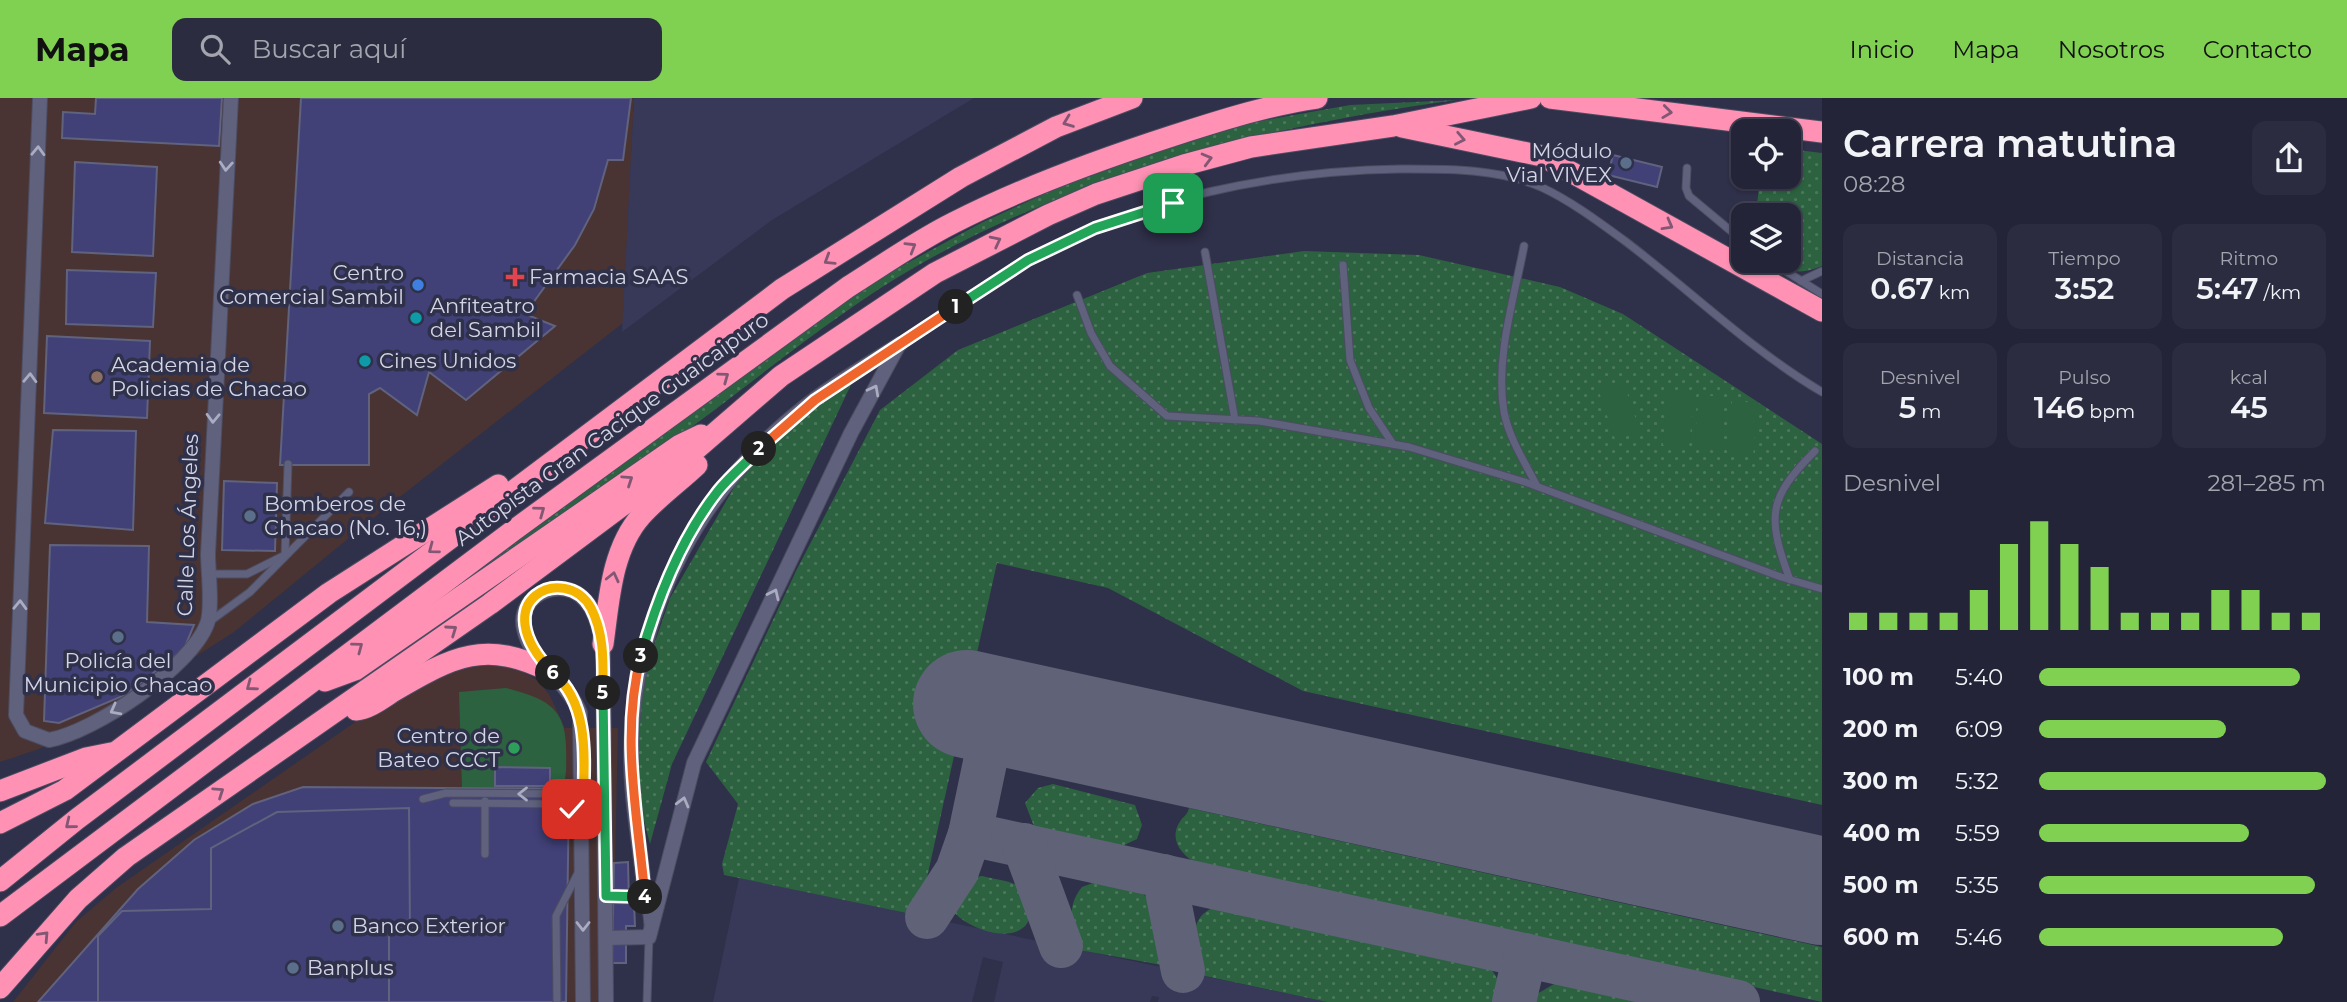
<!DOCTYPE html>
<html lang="es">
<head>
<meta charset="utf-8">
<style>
  body { margin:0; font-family:Montserrat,sans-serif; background:#2b2c3f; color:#f1f3f6; height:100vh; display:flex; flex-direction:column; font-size:26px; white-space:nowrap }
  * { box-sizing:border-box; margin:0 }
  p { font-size:23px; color:#a3a4ad }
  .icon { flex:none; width:38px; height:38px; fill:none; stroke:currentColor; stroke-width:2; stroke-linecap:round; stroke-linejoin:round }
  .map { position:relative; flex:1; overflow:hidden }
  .drawer { display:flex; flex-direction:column; background:#232437; width:525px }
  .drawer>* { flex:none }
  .buttons { position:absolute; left:1731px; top:21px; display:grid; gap:14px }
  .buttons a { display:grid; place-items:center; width:70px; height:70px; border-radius:14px; background:#232437; box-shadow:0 2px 5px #0004,0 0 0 2px #404152; font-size:35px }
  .pin { position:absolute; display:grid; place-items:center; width:60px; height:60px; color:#fff; margin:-30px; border-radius:14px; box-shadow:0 4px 10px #0006 }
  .km { position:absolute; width:35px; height:35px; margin:-18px; border-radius:50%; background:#222; color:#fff; font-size:19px; line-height:35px; text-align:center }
  .round { display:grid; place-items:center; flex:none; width:74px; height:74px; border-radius:14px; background:#2b2c3f }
  .headline { display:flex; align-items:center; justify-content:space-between; height:119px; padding:0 21px }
  h1 { font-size:38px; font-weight:600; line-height:52px }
  .figures { display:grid; grid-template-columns:repeat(3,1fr); gap:10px; height:119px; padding:7px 21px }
  .figures div { display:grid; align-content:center; border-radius:14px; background:#2b2c3f; text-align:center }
  .figures b { font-size:30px; font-weight:600 }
  .figures small { font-size:19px; font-weight:400 }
  .figures p { font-size:19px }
  .chart { height:196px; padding:14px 21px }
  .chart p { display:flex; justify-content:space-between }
  .chart svg { width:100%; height:126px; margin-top:7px; stroke:#80d051; stroke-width:6 }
  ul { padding:0 21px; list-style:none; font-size:23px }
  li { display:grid; grid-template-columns:112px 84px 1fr; align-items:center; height:52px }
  li i { height:18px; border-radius:9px; background:#80d051 }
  header { display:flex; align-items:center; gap:42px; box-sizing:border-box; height:98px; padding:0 35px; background:#80d051; color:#111 }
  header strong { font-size:33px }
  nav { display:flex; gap:38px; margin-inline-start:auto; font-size:24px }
  .search { width:490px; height:63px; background:#2b2c3f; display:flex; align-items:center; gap:18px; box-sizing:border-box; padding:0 24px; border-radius:14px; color:#a3a4ad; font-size:26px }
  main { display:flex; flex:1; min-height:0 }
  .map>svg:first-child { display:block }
  .commercial { fill:#493433 }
  .built { fill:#383959 }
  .grass { fill:url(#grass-dots) }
  .pitch { fill:#2c6240 }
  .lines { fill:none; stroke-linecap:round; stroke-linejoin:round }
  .taxiway { stroke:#606278; stroke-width:44 }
  .runway { stroke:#606278; stroke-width:108 }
  .building { fill:#414178; stroke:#60627e; stroke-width:2 }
  .lane-casing { stroke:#4c4c62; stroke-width:9 }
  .street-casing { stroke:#4c4c62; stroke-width:16 }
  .highway-casing { stroke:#4c4c62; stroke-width:23 }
  .lane { stroke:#5f617d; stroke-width:7 }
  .street { stroke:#5f617d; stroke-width:14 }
  .highway { stroke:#fe91b4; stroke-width:21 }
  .oneway { stroke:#825774 }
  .oneway2 { stroke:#aaacc1 }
  .split-1-casing { stroke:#fff; stroke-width:14 }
  .split-2-casing { stroke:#fff; stroke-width:14 }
  .split-3-casing { stroke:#fff; stroke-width:14 }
  .split-4-casing { stroke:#fff; stroke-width:14 }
  .split-5-casing { stroke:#fff; stroke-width:14 }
  .split-6-casing { stroke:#fff; stroke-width:14 }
  .split-7-casing { stroke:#fff; stroke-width:14 }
  .split-1 { stroke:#22a559; stroke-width:9 }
  .split-2 { stroke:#f0652b; stroke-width:9 }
  .split-3 { stroke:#22a559; stroke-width:9 }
  .split-4 { stroke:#f0652b; stroke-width:9 }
  .split-5 { stroke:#22a559; stroke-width:9 }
  .split-6 { stroke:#f5b400; stroke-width:9 }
  .split-7 { stroke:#f5b400; stroke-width:9 }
  .service-dot { fill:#5c6f8a; stroke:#2f3049; stroke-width:2.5 }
  .health-dot { fill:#e0444e; stroke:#2f3049; stroke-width:2.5 }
  .shop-dot { fill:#3f7fe0; stroke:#2f3049; stroke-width:2.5 }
  .culture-dot { fill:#0f9aa8; stroke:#2f3049; stroke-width:2.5 }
  .education-dot { fill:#8d6e63; stroke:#2f3049; stroke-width:2.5 }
  .leisure-dot { fill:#2e9e5b; stroke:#2f3049; stroke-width:2.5 }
  .labels { text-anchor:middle; stroke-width:7; stroke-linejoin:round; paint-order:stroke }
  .poi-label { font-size:21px; fill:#d3d5e5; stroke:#2f3049; text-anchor:start }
  .street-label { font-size:21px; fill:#d3d5e5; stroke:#2f3049 }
</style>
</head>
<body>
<header>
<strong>Mapa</strong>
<div class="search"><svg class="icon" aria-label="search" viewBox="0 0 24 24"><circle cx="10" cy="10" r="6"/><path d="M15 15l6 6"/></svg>Buscar aquí</div>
<nav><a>Inicio</a><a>Mapa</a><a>Nosotros</a><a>Contacto</a></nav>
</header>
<main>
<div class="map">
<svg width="1822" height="904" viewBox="0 0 1822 904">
  <defs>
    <pattern id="grass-dots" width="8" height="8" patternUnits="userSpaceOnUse" patternTransform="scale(1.75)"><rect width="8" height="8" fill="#2c6240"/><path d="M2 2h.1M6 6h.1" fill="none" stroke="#4a785b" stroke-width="1.8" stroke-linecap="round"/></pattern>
  </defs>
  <rect width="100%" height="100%" fill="#2f3049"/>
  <g class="commercial">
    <path d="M0,0H634L623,225L387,409L234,534L85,629L39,651L0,664Z"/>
    <path d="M453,565L511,567L537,582L549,596L565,630H618L612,904H13L76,824L116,790L407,588Z"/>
  </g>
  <g class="built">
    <path d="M634,0H974L772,122L622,234Z"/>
    <path d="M739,780L1327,904H1158L1159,899L1152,898L1150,904H994L1003,864L983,859L972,904H713Z"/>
  </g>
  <g class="grass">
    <path d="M1457,2C1309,22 1162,55 1024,115C962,141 898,176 844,215C792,251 744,291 693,328C595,399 493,466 393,534L865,188L981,125L1070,84L1158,52L1249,25L1350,7Z"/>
    <path d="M1789,51L1822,55V168C1803,175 1793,177 1777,163H1788V117H1756L1760,79H1788Z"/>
    <path d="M1304,153L1419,157L1560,189L1623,216L1822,346V707L1303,593L1108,490L997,465L920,811L911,816L724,777L722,766L738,706L706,664L797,471L880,312L958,252L1147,175Z"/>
    <path d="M857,274L672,666L650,746L635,688L638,594L670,500L739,381L764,351Z"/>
    <path d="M1053,686L1135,707L1142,727L1137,741L1120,749L1035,731L1025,705L1038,690Z"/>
    <path d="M1189,710L1822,849V904L1196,765C1182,757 1169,742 1179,725C1183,718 1187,718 1189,710Z"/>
    <path d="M982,778C1014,786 1022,780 1031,815C1025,851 969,833 953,813L951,803C958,791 968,779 982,778Z"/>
    <path d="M1101,782C1144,785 1153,799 1160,840C1162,849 1165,858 1162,867L1079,852C1071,830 1066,808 1082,789Z"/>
    <path d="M1216,808L1489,867L1501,887L1500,904H1327L1205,878L1198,872C1197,843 1185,822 1216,808Z"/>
    <path d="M1559,883L1655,904H1533L1537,896Z"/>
  </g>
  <g class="pitch">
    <path d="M1623,283L1640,333L1615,341L1598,291Z"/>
    <path d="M1668,294L1694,296L1689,349L1663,347Z"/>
    <path d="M1699,297L1725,299L1720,352L1694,350Z"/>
    <path d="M1732,303L1758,305L1753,358L1727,356Z"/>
    <path d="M506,590C541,600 565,606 566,648C566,659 567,670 565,681L549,691L462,690L459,594Z"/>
  </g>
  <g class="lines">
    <g class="taxiway">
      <path d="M996,612L970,736L1738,904"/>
      <path d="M1024,747L1061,848"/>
      <path d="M1164,778L1183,873"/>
      <path d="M927,819L957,773L970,736"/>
      <path d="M1514,904L1525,857"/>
    </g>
    <path class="runway" d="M967,606L1822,793"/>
  </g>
  <g class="building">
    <path d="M96,0H222L219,48L62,40L63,14L95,16Z"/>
    <path d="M301,0H631L623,62H608L594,111L575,147L525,216L555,228L466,302L429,274L417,317L380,290L369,296V367H280Z"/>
    <path d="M1613,57L1662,69L1657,89L1608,77Z"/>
    <path d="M75,64L157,69L153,158L72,154Z"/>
    <path d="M67,172L156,175L153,229L66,226Z"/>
    <path d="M47,238L150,243L147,320L44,315Z"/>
    <path d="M53,332L136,333L133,432L45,425Z"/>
    <path d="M224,383L277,385L275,453L222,452Z"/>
    <path d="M50,447L149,448L147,524L194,527L184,551L125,597L59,625L44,623Z"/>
    <path d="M495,669L550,670V688H495Z"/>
    <path d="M303,689L569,691L566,904H38L138,791L194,742L253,706Z"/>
    <path d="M409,710L410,834H389V904H98V838L122,813L211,811V750L277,714Z"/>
    <path d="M628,764L629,805H634L635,828H626V865H612L614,765Z"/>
  </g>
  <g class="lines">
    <defs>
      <g id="lane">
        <path d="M1687,70L1686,90L1689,98L1743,143"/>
        <path d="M1524,148C1514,201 1495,260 1504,314C1509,340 1525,365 1537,388"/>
        <path d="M1205,154L1235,322"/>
        <path d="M1770,163L1822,196"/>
        <path d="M1343,167L1350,262L1369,310L1393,346"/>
        <path d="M1801,183L1822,173"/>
        <path d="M1077,197L1091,235L1110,268L1167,318L1259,323L1409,349L1525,384L1781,479L1822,491"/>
        <path d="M900,246C943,218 984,186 1029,162C1140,100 1273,73 1400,71C1446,71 1497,70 1541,89C1571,103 1599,124 1625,143C1691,193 1751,252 1822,294"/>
        <path d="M208,476H247L285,457L288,366"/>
        <path d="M1790,482C1767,419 1767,401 1815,353"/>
        <path d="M209,524L250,494L349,394"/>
        <path d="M423,701L446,695L560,696L579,682"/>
        <path d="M485,703V756"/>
        <path d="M453,705L559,706L572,711L581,720"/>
        <path d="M645,799L648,827"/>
        <path d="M557,904L556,818L579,773"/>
        <path d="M647,904L649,838"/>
      </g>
      <g id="street">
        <path d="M40,0L16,617L25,633L49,642C94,634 191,569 207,526C213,511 208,473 208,456L231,0"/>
        <path d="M606,798L645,799C641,750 630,701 631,651C633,511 703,384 815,301C842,281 872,264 900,246"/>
        <path d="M607,840L649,839L694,665L851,335L897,250"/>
        <path d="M583,904L580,615C568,583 531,565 524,531C516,496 563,477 585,502C596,513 599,532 603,546L606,904"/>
      </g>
      <g id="highway">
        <path d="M1550,0L1822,34"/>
        <path d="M1402,29L1542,58L1822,213"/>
        <path d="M603,546C609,504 611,452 641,418C657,400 679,384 697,367"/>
        <path d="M325,583L355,572L680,347L701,337"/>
        <path d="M356,612C369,611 383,600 394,593C454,558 485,541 551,574"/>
        <path d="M0,693L86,660L111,655"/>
        <path d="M0,725L65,692L329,495L498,387"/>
        <path d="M0,783L77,721L782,191L961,79L1056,29L1132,0"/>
        <path d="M0,818L514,432L848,189C883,167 917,143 953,125C1023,89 1098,62 1172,38C1219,23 1268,7 1317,0"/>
        <path d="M0,890L78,801L126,759L490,506L686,360L781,278L935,175L1048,117L1096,96L1184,67L1251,49L1393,28L1531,0"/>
      </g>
    </defs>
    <use href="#lane" class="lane-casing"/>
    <use href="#street" class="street-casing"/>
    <use href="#highway" class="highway-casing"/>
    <use href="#lane" class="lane"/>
    <use href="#street" class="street"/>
    <use href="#highway" class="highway"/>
  </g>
  <defs><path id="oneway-chevron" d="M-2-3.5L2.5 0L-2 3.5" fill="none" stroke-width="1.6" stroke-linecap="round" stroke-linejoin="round" transform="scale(1.75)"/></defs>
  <g class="oneway">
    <use href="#oneway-chevron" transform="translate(1667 14) rotate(7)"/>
    <use href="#oneway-chevron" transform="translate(1068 24) rotate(159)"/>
    <use href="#oneway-chevron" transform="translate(1460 41) rotate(11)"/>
    <use href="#oneway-chevron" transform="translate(1207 61) rotate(-15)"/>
    <use href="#oneway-chevron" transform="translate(1668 127) rotate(29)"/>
    <use href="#oneway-chevron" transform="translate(996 143) rotate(-27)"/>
    <use href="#oneway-chevron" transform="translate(911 149) rotate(-31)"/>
    <use href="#oneway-chevron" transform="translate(829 162) rotate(148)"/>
    <use href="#oneway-chevron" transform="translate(724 279) rotate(-36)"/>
    <use href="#oneway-chevron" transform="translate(628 382) rotate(-34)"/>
    <use href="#oneway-chevron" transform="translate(540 413) rotate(-36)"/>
    <use href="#oneway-chevron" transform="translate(433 451) rotate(143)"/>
    <use href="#oneway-chevron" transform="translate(613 479) rotate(-77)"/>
    <use href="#oneway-chevron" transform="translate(452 532) rotate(-35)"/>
    <use href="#oneway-chevron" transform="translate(358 549) rotate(-37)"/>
    <use href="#oneway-chevron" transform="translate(251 588) rotate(143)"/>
    <use href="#oneway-chevron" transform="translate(219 694) rotate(-34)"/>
    <use href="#oneway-chevron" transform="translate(70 726) rotate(141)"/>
    <use href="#oneway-chevron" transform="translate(44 838) rotate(-47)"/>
  </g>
  <g class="oneway2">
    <use href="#oneway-chevron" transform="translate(38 53) rotate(-88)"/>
    <use href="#oneway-chevron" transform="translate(226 68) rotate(94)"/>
    <use href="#oneway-chevron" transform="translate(30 280) rotate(-88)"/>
    <use href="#oneway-chevron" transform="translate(874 292) rotate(-62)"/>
    <use href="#oneway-chevron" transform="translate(213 320) rotate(92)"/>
    <use href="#oneway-chevron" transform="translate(774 496) rotate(-65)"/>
    <use href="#oneway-chevron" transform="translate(20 507) rotate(-88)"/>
    <use href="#oneway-chevron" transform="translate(115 612) rotate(152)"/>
    <use href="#oneway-chevron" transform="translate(523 696) rotate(-180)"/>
    <use href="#oneway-chevron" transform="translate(683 704) rotate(-75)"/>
    <use href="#oneway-chevron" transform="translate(583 828) rotate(90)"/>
  </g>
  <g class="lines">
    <defs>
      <path id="split-1" d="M956,209L1028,162L1095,130L1173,105"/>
      <path id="split-2" d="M759,351L815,302L956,209"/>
      <path id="split-3" d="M641,558C657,501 681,440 718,393C730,378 746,365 759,351"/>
      <path id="split-4" d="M641,558C620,638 638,719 645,799"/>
      <path id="split-5" d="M603,595L606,798L645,799"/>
      <path id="split-6" d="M553,575C481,501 566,464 591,510C605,537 603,566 603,595"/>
      <path id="split-7" d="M553,575C595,610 582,676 583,725L572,711"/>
    </defs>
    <use href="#split-1" class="split-1-casing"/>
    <use href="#split-2" class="split-2-casing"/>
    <use href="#split-3" class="split-3-casing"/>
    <use href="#split-4" class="split-4-casing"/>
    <use href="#split-5" class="split-5-casing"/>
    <use href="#split-6" class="split-6-casing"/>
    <use href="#split-7" class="split-7-casing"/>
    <use href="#split-1" class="split-1"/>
    <use href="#split-2" class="split-2"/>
    <use href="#split-3" class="split-3"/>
    <use href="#split-4" class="split-4"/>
    <use href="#split-5" class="split-5"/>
    <use href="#split-6" class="split-6"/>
    <use href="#split-7" class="split-7"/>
  </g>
  <g class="service-dot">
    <circle cx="1626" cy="65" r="7"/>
    <circle cx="250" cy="418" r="7"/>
    <circle cx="118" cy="539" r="7"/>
    <circle cx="338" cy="828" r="7"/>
    <circle cx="293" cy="870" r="7"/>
  </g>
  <path class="health-dot" d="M511.5 168.5h7v7h7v7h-7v7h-7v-7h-7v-7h7z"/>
  <circle class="shop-dot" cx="418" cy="187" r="7"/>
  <g class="culture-dot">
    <circle cx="416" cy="220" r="7"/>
    <circle cx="365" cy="263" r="7"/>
  </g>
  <circle class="education-dot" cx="97" cy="279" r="7"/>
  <circle class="leisure-dot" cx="514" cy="650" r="7"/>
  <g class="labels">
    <g class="poi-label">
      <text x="1612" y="60" text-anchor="end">Módulo<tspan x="1612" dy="24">Vial VIVEX</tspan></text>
      <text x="404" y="182" text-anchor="end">Centro<tspan x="404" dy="24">Comercial Sambil</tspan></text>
      <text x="529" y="186">Farmacia SAAS</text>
      <text x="430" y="215">Anfiteatro<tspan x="430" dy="24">del Sambil</tspan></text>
      <text x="379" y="270">Cines Unidos</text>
      <text x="111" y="274">Academia de<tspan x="111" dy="24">Policias de Chacao</tspan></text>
      <text x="264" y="413">Bomberos de<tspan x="264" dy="24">Chacao (No. 16,)</tspan></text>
      <text x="118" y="570" text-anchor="middle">Policía del<tspan x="118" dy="24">Municipio Chacao</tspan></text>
      <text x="500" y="645" text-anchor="end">Centro de<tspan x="500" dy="24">Bateo CCCT</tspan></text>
      <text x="352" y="835">Banco Exterior</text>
      <text x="307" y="877">Banplus</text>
    </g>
    <g class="street-label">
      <text transform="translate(612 331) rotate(-36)" y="7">Autopista Gran Cacique Guaicaipuro</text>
      <text transform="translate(188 427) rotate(-88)" y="7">Calle Los Ángeles</text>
    </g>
  </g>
</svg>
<div class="buttons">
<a><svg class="icon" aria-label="locate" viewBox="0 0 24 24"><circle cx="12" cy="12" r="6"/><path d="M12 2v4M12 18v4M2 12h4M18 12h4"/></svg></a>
<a><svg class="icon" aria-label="layers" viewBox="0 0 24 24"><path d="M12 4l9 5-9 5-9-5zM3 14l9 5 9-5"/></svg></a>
</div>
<div class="pin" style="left:1173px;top:105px;background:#1e9e55"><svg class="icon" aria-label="arrive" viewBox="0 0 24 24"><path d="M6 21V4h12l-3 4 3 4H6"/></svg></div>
<div class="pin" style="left:572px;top:711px;background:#d93025"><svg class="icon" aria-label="check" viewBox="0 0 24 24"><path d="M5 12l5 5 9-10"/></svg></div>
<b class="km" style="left:956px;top:209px">1</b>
<b class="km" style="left:759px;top:351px">2</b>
<b class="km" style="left:641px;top:558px">3</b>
<b class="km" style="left:645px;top:799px">4</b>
<b class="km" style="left:603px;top:595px">5</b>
<b class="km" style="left:553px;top:575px">6</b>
</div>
<section class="drawer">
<div class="headline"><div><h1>Carrera matutina</h1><p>08:28</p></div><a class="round"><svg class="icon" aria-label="share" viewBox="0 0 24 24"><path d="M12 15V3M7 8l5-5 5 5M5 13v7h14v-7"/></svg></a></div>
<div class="figures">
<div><p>Distancia</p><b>0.67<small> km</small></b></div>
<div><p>Tiempo</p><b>3:52</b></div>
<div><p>Ritmo</p><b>5:47<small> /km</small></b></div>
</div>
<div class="figures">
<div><p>Desnivel</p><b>5<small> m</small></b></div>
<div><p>Pulso</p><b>146<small> bpm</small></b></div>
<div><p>kcal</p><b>45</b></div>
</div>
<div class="chart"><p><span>Desnivel</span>281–285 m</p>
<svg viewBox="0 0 160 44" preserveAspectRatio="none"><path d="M5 44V38M15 44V38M25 44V38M35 44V38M45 44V30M55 44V14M65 44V6M75 44V14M85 44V22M95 44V38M105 44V38M115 44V38M125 44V30M135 44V30M145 44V38M155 44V38"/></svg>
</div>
<ul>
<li><b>100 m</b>5:40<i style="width:91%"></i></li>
<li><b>200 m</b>6:09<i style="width:65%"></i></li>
<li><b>300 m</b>5:32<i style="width:100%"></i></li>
<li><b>400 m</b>5:59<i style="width:73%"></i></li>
<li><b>500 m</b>5:35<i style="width:96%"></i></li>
<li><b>600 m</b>5:46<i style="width:85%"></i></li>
</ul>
</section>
</main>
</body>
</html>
